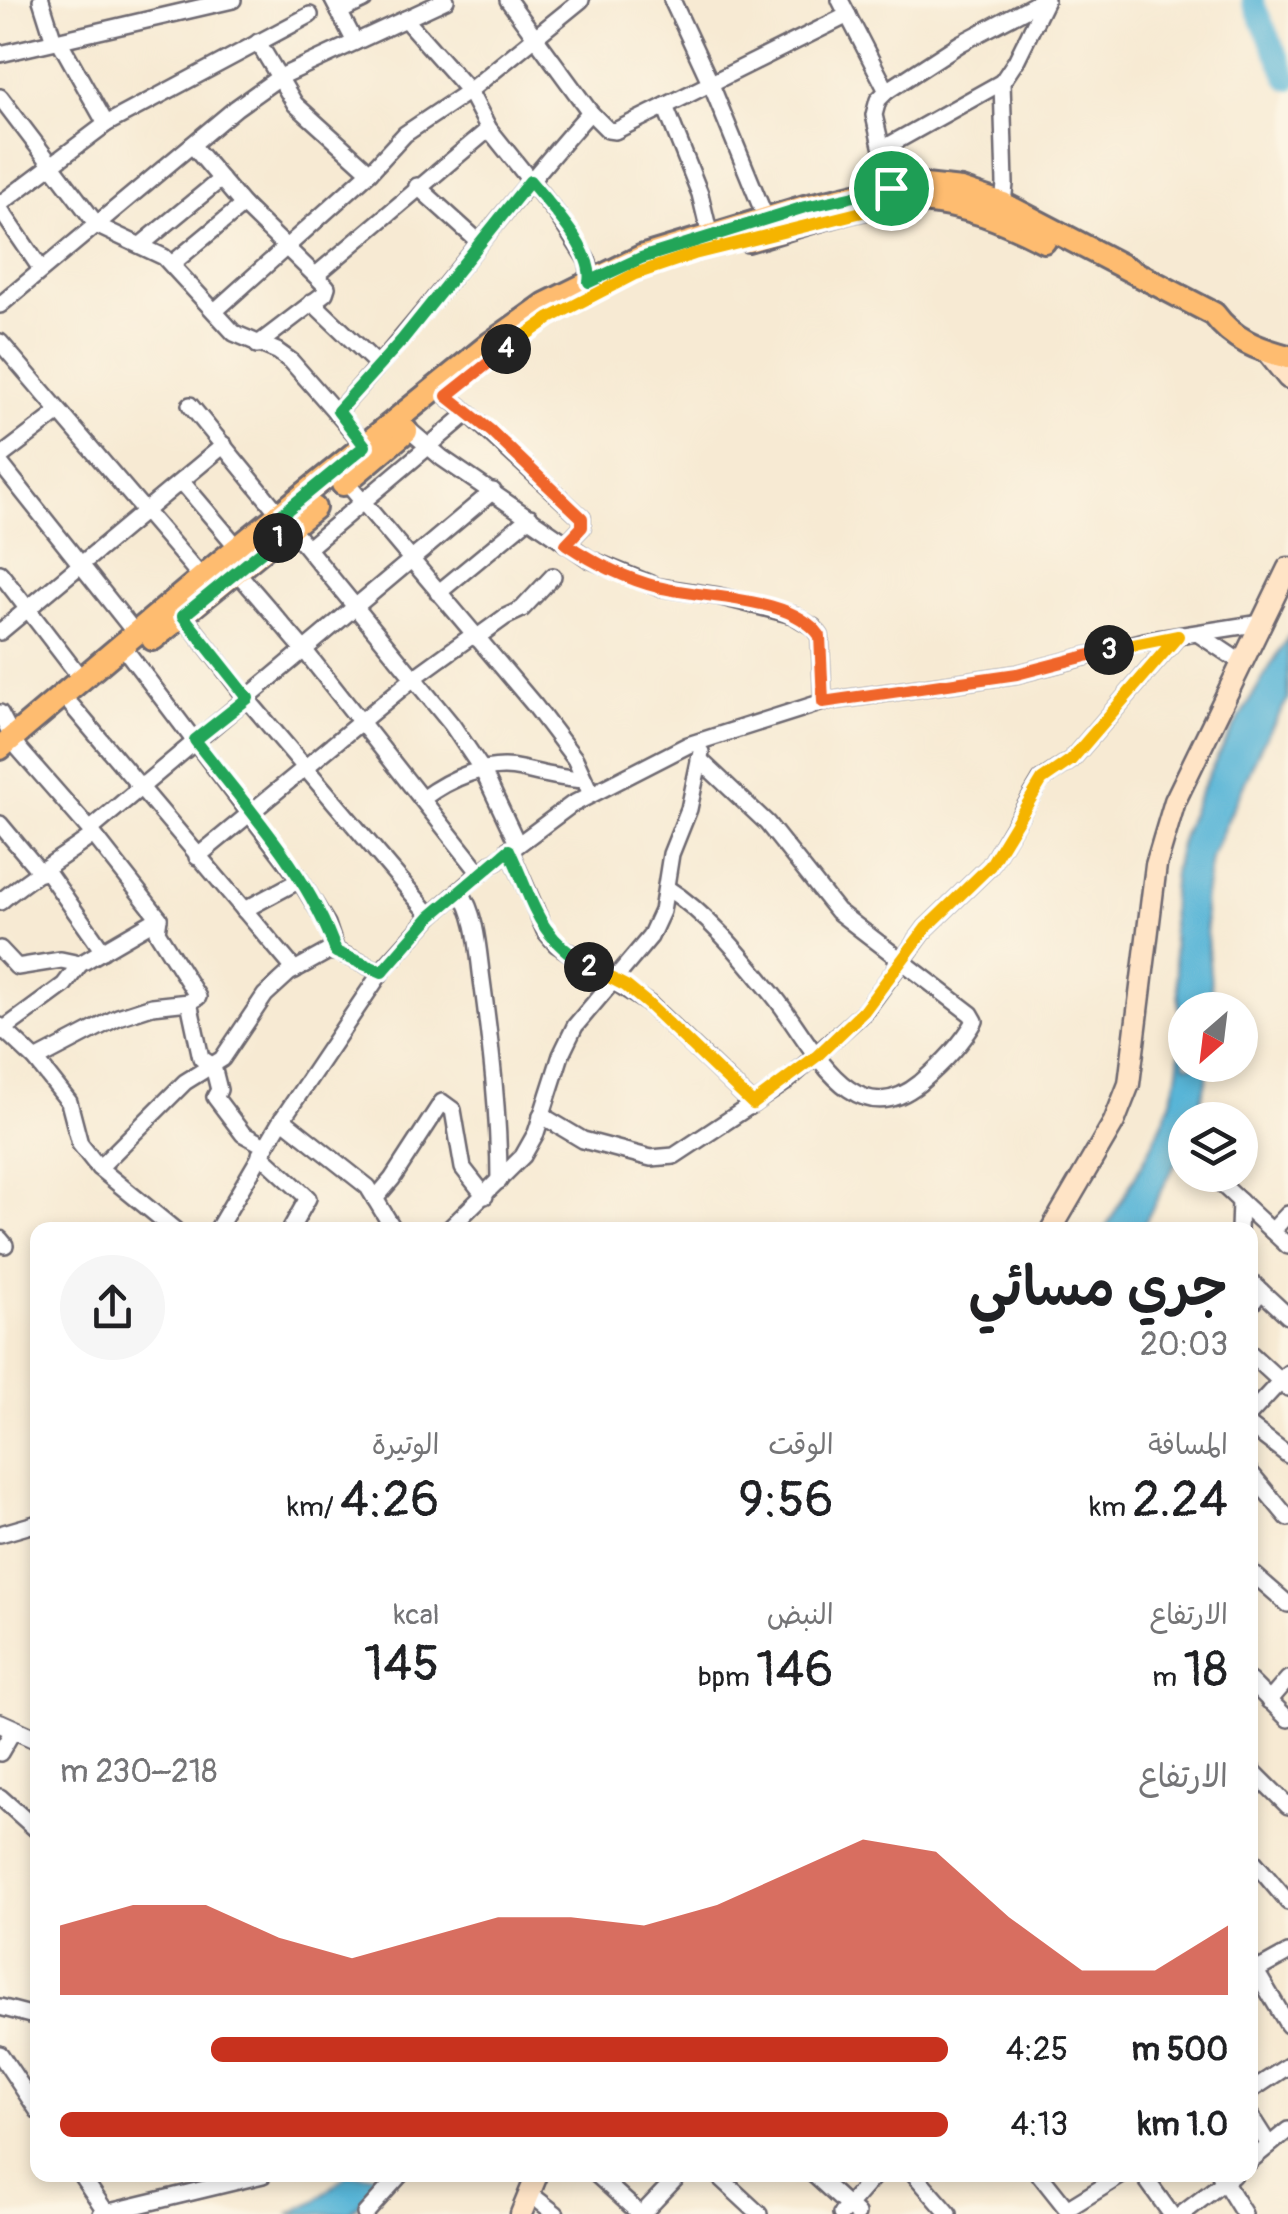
<!DOCTYPE html>
<html lang="ar">
<head>
<meta charset="utf-8">
<style>
  body { margin:0; font-family:Pangolin,"Playpen Sans Arabic",sans-serif; background:#f6f6f6; color:#202124; direction:rtl; height:100vh; display:flex; flex-direction:column; font-size:38px; white-space:nowrap }
  * { box-sizing:border-box; margin:0 }
  p { font-size:32px; color:#757577 }
  .icon { flex:none; width:55px; height:55px; fill:none; stroke:currentColor; stroke-width:2; stroke-linecap:round; stroke-linejoin:round }
  .map { position:relative; flex:1; overflow:hidden; direction:ltr }
  .panel { position:absolute; left:30px; top:1222px; width:1228px; height:960px; display:flex; flex-direction:column; background:#fff; border-radius:20px; box-shadow:0 5px 15px #0003; direction:rtl }
  .panel>* { flex:none }
  .needle { width:65px; rotate:208deg }
  .tools { position:absolute; left:1168px; top:992px; display:grid; gap:20px }
  .tools a { display:grid; place-items:center; width:90px; height:90px; border-radius:50%; background:#fff; box-shadow:0 5px 15px #0003; font-size:50px }
  .pin { position:absolute; display:grid; place-items:center; width:85px; height:85px; color:#fff; margin:-42px; border:5px solid #fff; border-radius:50%; box-shadow:0 2px 10px #0007 }
  .km { position:absolute; width:50px; height:50px; margin:-25px; border-radius:50%; background:#222; color:#fff; font-size:28px; line-height:50px; text-align:center }
  .round { display:grid; place-items:center; flex:none; width:105px; height:105px; border-radius:52px; background:#f6f6f6 }
  .head { display:flex; align-items:center; justify-content:space-between; height:170px; padding:0 30px }
  h1 { font-size:55px; font-weight:600; line-height:75px }
  .stats { display:grid; grid-template-columns:repeat(3,1fr); gap:15px; height:170px; padding:10px 30px }
  .stats div { display:grid; align-content:center }
  .stats b { font-size:50px; font-weight:600 }
  .stats small { font-size:28px; font-weight:400 }
  .stats p { font-size:28px }
  .chart { height:280px; padding:20px 30px }
  .chart p { display:flex; justify-content:space-between }
  .chart svg { width:100%; height:180px; margin-top:10px; fill:#c8321e; opacity:.7 }
  ul { padding:0 30px; list-style:none; font-size:32px }
  li { display:grid; grid-template-columns:160px 120px 1fr; align-items:center; height:75px }
  li i { height:25px; border-radius:12px; background:#c8321e }
  .map>svg:first-child { display:block }
  .water { fill:#59b5d7; stroke:#3e6c89; stroke-width:2.5 }
  .lines { fill:none; stroke-linecap:round; stroke-linejoin:round }
  .river { stroke:#59b5d7; stroke-width:22 }
  .minor-casing { stroke:#6d6870; stroke-width:20 }
  .tertiary-casing { stroke:#6d6870; stroke-width:22 }
  .secondary-casing { stroke:#6d6870; stroke-width:25 }
  .primary-casing { stroke:#6d6870; stroke-width:28 }
  .minor { stroke:#fff; stroke-width:15 }
  .tertiary { stroke:#fff; stroke-width:18 }
  .secondary { stroke:#ffe4c6; stroke-width:20 }
  .primary { stroke:#febc70; stroke-width:22 }
  .split-1-casing { stroke:#fff; stroke-width:20 }
  .split-2-casing { stroke:#fff; stroke-width:20 }
  .split-3-casing { stroke:#fff; stroke-width:20 }
  .split-4-casing { stroke:#fff; stroke-width:20 }
  .split-5-casing { stroke:#fff; stroke-width:20 }
  .split-1 { stroke:#22a559; stroke-width:12 }
  .split-2 { stroke:#22a559; stroke-width:12 }
  .split-3 { stroke:#f5b400; stroke-width:12 }
  .split-4 { stroke:#f0652b; stroke-width:12 }
  .split-5 { stroke:#f5b400; stroke-width:12 }
</style>
</head>
<body>
<div class="map">
<svg width="1288" height="2214" viewBox="0 0 1288 2214">
  <rect width="100%" height="100%" fill="#fcf5e5"/>
  <filter id="ink" filterUnits="userSpaceOnUse"><feTurbulence type="fractalNoise" baseFrequency=".01" numOctaves="2"/><feDisplacementMap in="SourceGraphic" scale="20" xChannelSelector="R" yChannelSelector="G"/><feConvolveMatrix kernelMatrix="1 2 1 2 8 2 1 2 1" color-interpolation-filters="sRGB"/></filter>
  <filter id="wash" filterUnits="userSpaceOnUse"><feTurbulence type="fractalNoise" baseFrequency=".0048" numOctaves="4" result="noise"/><feDisplacementMap in="SourceGraphic" scale="40" xChannelSelector="R" yChannelSelector="G"/><feGaussianBlur stdDeviation="2.25" result="paint"/><feColorMatrix in="noise" values="0 0 0 0 0 0 0 0 0 0 0 0 0 0 0 0 0 1.4 0 .05"/><feComposite in="paint" operator="in"/></filter>
  <g filter="url(#wash)">
    <rect width="100%" height="100%" fill="#f7ead3"/>
    <g class="water">
      <path d="M1288,637V699L1260,748L1211,857L1204,901L1213,1010H1185V1065H1210L1196,1120H1185V1145L1141,1230H1105C1132,1179 1172,1123 1179,1064C1187,993 1160,924 1178,853C1194,786 1252,697 1288,637Z"/>
      <path d="M347,2175H389L348,2214H289L317,2200Z"/>
    </g>
    <g class="lines">
      <path class="river" d="M1252,0L1288,79"/>
    </g>
  </g>
  <g filter="url(#ink)">
    <g class="lines">
      <defs>
        <g id="minor">
          <path d="M41,0L53,38L60,42L106,124"/>
          <path d="M333,0L355,42"/>
          <path d="M508,0L590,112L608,130L615,131L848,15"/>
          <path d="M672,0L710,82L766,219"/>
          <path d="M840,0L887,91L878,100L874,115L893,198"/>
          <path d="M339,12L364,0"/>
          <path d="M405,19L469,91L489,129L557,214L588,262L592,294"/>
          <path d="M258,42L295,104L370,172"/>
          <path d="M0,54L233,0"/>
          <path d="M887,91L961,43L1043,0"/>
          <path d="M0,97L98,226L164,257L234,333L277,351L291,361L369,450"/>
          <path d="M665,106L700,194L710,236"/>
          <path d="M192,145L243,205L327,287L325,293L257,345"/>
          <path d="M884,148L1002,82"/>
          <path d="M417,186L479,242"/>
          <path d="M0,204L106,124L310,15"/>
          <path d="M1003,204L1005,184L1002,82L1016,61L1046,0"/>
          <path d="M0,209L41,269"/>
          <path d="M142,244L221,179"/>
          <path d="M173,263L243,205"/>
          <path d="M316,275L489,129"/>
          <path d="M312,302L378,365"/>
          <path d="M0,305L236,108L278,78L446,0"/>
          <path d="M215,311L370,172L405,134L469,91L581,0"/>
          <path d="M0,342L202,578"/>
          <path d="M447,396L468,413"/>
          <path d="M190,405L452,725L483,771L517,843"/>
          <path d="M338,411C426,315 503,209 590,112"/>
          <path d="M408,429L442,458L589,559L658,587L718,596L793,615L813,627L820,636L823,702"/>
          <path d="M0,457L59,412"/>
          <path d="M0,463L136,634"/>
          <path d="M182,482L238,548"/>
          <path d="M346,482L535,706L575,759L591,794"/>
          <path d="M308,548L468,413L582,518V527L566,544"/>
          <path d="M231,565L305,651L480,873"/>
          <path d="M0,573L83,681"/>
          <path d="M438,593L530,517"/>
          <path d="M183,615L247,699L431,916"/>
          <path d="M0,632L224,445"/>
          <path d="M1200,635L1242,663"/>
          <path d="M476,638L505,617L522,609L553,576"/>
          <path d="M130,656L300,880L327,924L336,951"/>
          <path d="M72,706L295,970"/>
          <path d="M0,713L19,749L90,830L159,918L157,932L198,997L189,1002L201,1058L213,1066L219,1090L215,1097L243,1134L265,1146"/>
          <path d="M422,799C449,779 487,761 521,769C543,774 561,779 584,780"/>
          <path d="M0,824L41,873"/>
          <path d="M90,830L493,491"/>
          <path d="M509,849L545,931L556,944L649,1004L753,1104"/>
          <path d="M197,857L415,677L473,635"/>
          <path d="M46,870L103,951"/>
          <path d="M667,888C708,914 743,958 774,996C810,1040 851,1139 920,1083C940,1066 962,1044 975,1021L971,1014L837,911L767,823L699,759"/>
          <path d="M460,891C477,916 478,951 482,980C491,1047 499,1114 499,1181"/>
          <path d="M0,902C29,877 62,858 93,835"/>
          <path d="M244,910L300,880"/>
          <path d="M0,949L17,967L61,960L80,964"/>
          <path d="M0,1026L36,1060L69,1102L80,1144L99,1168L175,1230"/>
          <path d="M0,1032L64,985L80,964L159,918"/>
          <path d="M36,1060L118,1017L152,1006L189,1002"/>
          <path d="M541,1115L583,1140L651,1158L674,1156L786,1082L865,1011L926,928L990,866L1041,780L1071,760L1178,636"/>
          <path d="M282,1119L368,1187L394,1230"/>
          <path d="M260,1154L308,1198L290,1230"/>
          <path d="M99,1168L185,1082L222,1059L265,995L289,973L327,952L336,951L381,972"/>
          <path d="M1213,1176L1288,1246"/>
          <path d="M375,1199L392,1179L442,1102L453,1110L463,1168L485,1196"/>
          <path d="M217,1230L279,1124L384,968L431,916L480,873L571,805L688,745L823,702L1017,674L1145,641L1261,623"/>
          <path d="M448,1230L523,1156L536,1133L561,1055L575,1026L650,937L662,911L671,854L689,809L701,752"/>
          <path d="M1239,1230L1240,1201"/>
          <path d="M1272,1231L1288,1214"/>
          <path d="M0,1239L5,1245"/>
          <path d="M1250,1280L1261,1291L1250,1306"/>
          <path d="M1261,1291L1288,1316"/>
          <path d="M1250,1353L1288,1388"/>
          <path d="M1250,1414L1288,1373"/>
          <path d="M1250,1426L1288,1455"/>
          <path d="M1250,1472L1288,1518"/>
          <path d="M0,1534L38,1523"/>
          <path d="M1250,1571L1288,1604"/>
          <path d="M1250,1681L1288,1719"/>
          <path d="M1269,1701L1288,1679"/>
          <path d="M0,1753L14,1729"/>
          <path d="M1250,1768L1288,1806"/>
          <path d="M0,1797L38,1831"/>
          <path d="M1250,1857L1288,1902"/>
          <path d="M1250,1961L1288,2025"/>
          <path d="M1250,1974L1288,1953"/>
          <path d="M0,2007L38,2017"/>
          <path d="M0,2054L38,2111"/>
          <path d="M1250,2091L1288,2066"/>
          <path d="M1250,2115L1269,2145"/>
          <path d="M1250,2161L1288,2130"/>
          <path d="M81,2175L106,2212"/>
          <path d="M597,2175L640,2214"/>
          <path d="M717,2175L759,2214"/>
          <path d="M814,2175L857,2214"/>
          <path d="M915,2175L949,2214"/>
          <path d="M1040,2175L1067,2209L1122,2175"/>
          <path d="M1143,2175L1171,2214"/>
          <path d="M1220,2175L1244,2214"/>
          <path d="M529,2193L556,2214"/>
          <path d="M101,2214L263,2175"/>
          <path d="M365,2214L400,2175"/>
          <path d="M642,2214L679,2175"/>
          <path d="M841,2214L875,2175"/>
          <path d="M1182,2214L1233,2175"/>
        </g>
        <path id="tertiary" d="M0,1723L38,1740"/>
        <g id="secondary">
          <path d="M1266,351L1288,378"/>
          <path d="M1051,1230L1114,1122L1129,1084L1156,865L1175,801L1288,568"/>
          <path d="M521,2214L537,2175"/>
        </g>
        <g id="primary">
          <path d="M748,240C793,228 877,198 920,201C965,204 1005,221 1044,241"/>
          <path d="M343,484L406,431"/>
          <path d="M153,639L314,508"/>
          <path d="M0,748L224,559L490,344L546,304L641,257L805,207L878,190L925,186L961,190L1003,204L1214,314C1233,340 1258,349 1288,357"/>
        </g>
      </defs>
      <use href="#minor" class="minor-casing"/>
      <use href="#tertiary" class="tertiary-casing"/>
      <use href="#secondary" class="secondary-casing"/>
      <use href="#primary" class="primary-casing"/>
      <use href="#minor" class="minor"/>
      <use href="#tertiary" class="tertiary"/>
      <use href="#secondary" class="secondary"/>
      <use href="#primary" class="primary"/>
    </g>
  </g>
  <g class="lines" filter="url(#ink)">
    <defs>
      <path id="split-1" d="M278,538L291,527L281,515L365,446L338,411L402,340L530,181C549,204 595,252 589,282L641,258L805,207L891,188"/>
      <path id="split-2" d="M278,538L183,616L248,698L195,740C244,804 310,875 336,952L382,972L431,916L509,850C535,904 534,933 589,967"/>
      <path id="split-3" d="M589,967L626,986L648,1004L753,1104L817,1056L864,1011L926,928L990,866L1042,780L1071,760L1178,636L1109,650"/>
      <path id="split-4" d="M506,349L447,396L491,431L582,518V527L566,544C593,562 627,579 658,587C704,599 791,595 820,636L823,702L1017,674L1109,650"/>
      <path id="split-5" d="M506,349L550,318L635,274L694,254L894,204L891,188"/>
    </defs>
    <use href="#split-1" class="split-1-casing"/>
    <use href="#split-2" class="split-2-casing"/>
    <use href="#split-3" class="split-3-casing"/>
    <use href="#split-4" class="split-4-casing"/>
    <use href="#split-5" class="split-5-casing"/>
    <use href="#split-1" class="split-1"/>
    <use href="#split-2" class="split-2"/>
    <use href="#split-3" class="split-3"/>
    <use href="#split-4" class="split-4"/>
    <use href="#split-5" class="split-5"/>
  </g>
</svg>
<div class="tools">
<a><svg class="needle" viewBox="-14 -14 28 28"><path d="M0-13l5 13h-10z" fill="#e53935"/><path d="M0 13l5-13h-10z" fill="#757577"/></svg></a>
<a><svg class="icon" aria-label="layers" viewBox="0 0 24 24"><path d="M12 4l9 5-9 5-9-5zM3 14l9 5 9-5"/></svg></a>
</div>
<div class="pin" style="left:891px;top:188px;background:#1e9e55"><svg class="icon" aria-label="arrive" viewBox="0 0 24 24"><path d="M6 21V4h12l-3 4 3 4H6"/></svg></div>
<b class="km" style="left:278px;top:538px">1</b>
<b class="km" style="left:589px;top:967px">2</b>
<b class="km" style="left:1109px;top:650px">3</b>
<b class="km" style="left:506px;top:349px">4</b>
<section class="panel">
<div class="head"><div><h1>جري مسائي</h1><p>20:03</p></div><a class="round"><svg class="icon" aria-label="share" viewBox="0 0 24 24"><path d="M12 15V3M7 8l5-5 5 5M5 13v7h14v-7"/></svg></a></div>
<div class="stats">
<div><p>المسافة</p><b>2.24<small> km</small></b></div>
<div><p>الوقت</p><b>9:56</b></div>
<div><p>الوتيرة</p><b>4:26<small> /km</small></b></div>
</div>
<div class="stats">
<div><p>الارتفاع</p><b>18<small> m</small></b></div>
<div><p>النبض</p><b>146<small> bpm</small></b></div>
<div><p>kcal</p><b>145</b></div>
</div>
<div class="chart"><p><span>الارتفاع</span>218–230 m</p>
<svg viewBox="0 0 160 44" preserveAspectRatio="none"><path d="M0 44V27L10 22L20 22L30 30L40 35L50 30L60 25L70 25L80 27L90 22L100 14L110 6L120 9L130 25L140 38L150 38L160 27V44z"/></svg>
</div>
<ul>
<li><b>500 m</b>4:25<i style="width:83%"></i></li>
<li><b>1.0 km</b>4:13<i style="width:100%"></i></li>
</ul>
</section>
</div>
</body>
</html>
